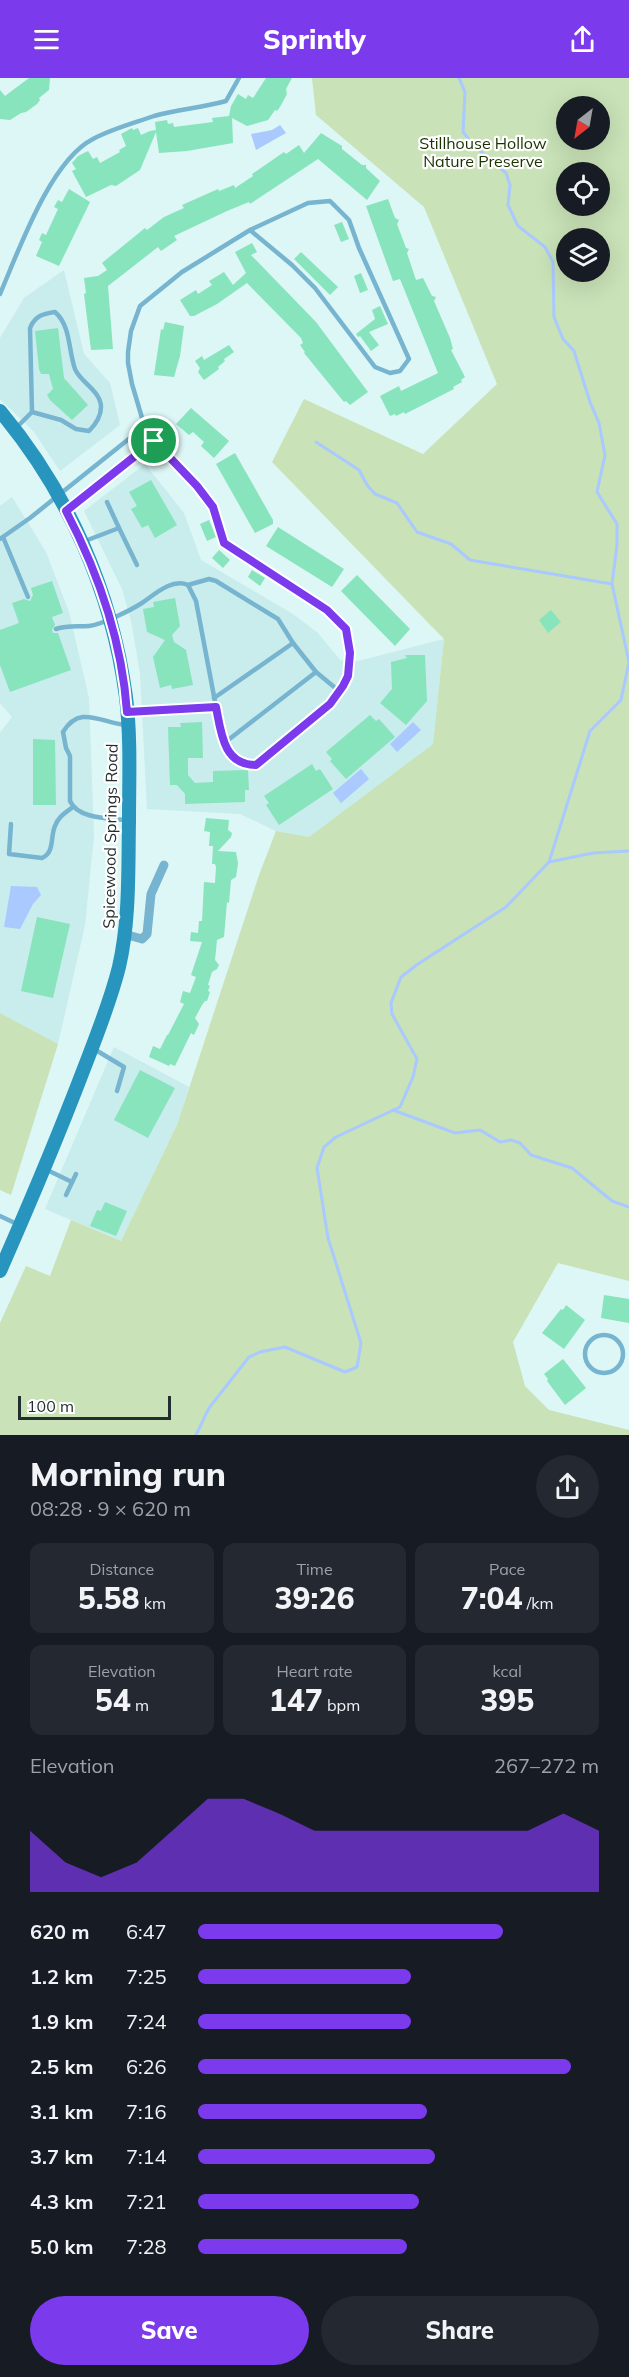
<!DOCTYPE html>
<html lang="en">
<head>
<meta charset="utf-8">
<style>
  body { margin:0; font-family:Mulish,sans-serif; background:#242831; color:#f1f3f6; height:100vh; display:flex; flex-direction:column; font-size:22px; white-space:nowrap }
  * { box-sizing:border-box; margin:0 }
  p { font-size:20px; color:#9ea1a6 }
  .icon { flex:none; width:33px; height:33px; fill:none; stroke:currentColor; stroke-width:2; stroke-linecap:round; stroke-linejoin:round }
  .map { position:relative; height:1357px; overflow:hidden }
  .details { display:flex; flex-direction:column; background:#171b24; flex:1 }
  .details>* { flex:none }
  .needle { width:39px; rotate:211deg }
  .tools { position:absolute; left:556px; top:18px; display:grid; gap:12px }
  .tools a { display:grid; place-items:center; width:54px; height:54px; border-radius:50%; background:#171b24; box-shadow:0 6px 24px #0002; font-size:30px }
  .scale { position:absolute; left:18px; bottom:15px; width:153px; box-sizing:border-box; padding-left:6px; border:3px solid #242e2e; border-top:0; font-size:16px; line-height:21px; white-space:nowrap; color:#242e2e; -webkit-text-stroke:4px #fff; paint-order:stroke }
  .pin { position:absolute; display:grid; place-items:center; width:51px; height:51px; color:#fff; margin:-26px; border:3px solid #fff; border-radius:50%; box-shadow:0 2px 6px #0007 }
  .round { display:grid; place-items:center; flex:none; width:63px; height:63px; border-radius:32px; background:#242831 }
  .head { display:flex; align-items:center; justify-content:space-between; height:102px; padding:0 30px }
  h1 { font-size:33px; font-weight:800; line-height:45px }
  .figures { display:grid; grid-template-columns:repeat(3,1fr); gap:9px; height:102px; padding:6px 30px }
  .figures div { display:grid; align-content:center; border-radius:12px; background:#242831; text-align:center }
  .figures b { font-size:30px; font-weight:800 }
  .figures small { font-size:16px; font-weight:400 }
  .figures p { font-size:16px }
  .chart { height:168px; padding:12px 30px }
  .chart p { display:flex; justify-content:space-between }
  .chart svg { width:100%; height:108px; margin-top:6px; fill:#7c3aed; opacity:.7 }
  .action { display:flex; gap:12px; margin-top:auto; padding:12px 30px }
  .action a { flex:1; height:69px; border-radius:36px; background:#7c3aed; color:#fff; font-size:24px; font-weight:800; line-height:69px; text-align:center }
  .action a+a { background:#242831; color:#f1f3f6 }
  ul { padding:0 30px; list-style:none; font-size:20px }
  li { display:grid; grid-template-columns:96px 72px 1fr; align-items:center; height:45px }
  li i { height:15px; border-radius:8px; background:#7c3aed }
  header { display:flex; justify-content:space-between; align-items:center; height:78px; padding:0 30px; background:#7c3aed; color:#fff; font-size:27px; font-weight:800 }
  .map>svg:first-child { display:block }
  .built { fill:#c9ecec }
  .green { fill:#c9e2b7; fill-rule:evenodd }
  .water { fill:#a9c9ff }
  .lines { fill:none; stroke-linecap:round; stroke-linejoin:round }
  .stream { stroke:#a9c9ff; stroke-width:3 }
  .building { fill:#88e4bd }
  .service { stroke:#77b4d0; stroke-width:4.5 }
  .minor { stroke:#77b4d0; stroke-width:9 }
  .secondary { stroke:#2795be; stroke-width:14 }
  .route-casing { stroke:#fff; stroke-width:12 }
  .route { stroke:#7c3aed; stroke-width:8 }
  .labels { text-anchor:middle; stroke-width:4.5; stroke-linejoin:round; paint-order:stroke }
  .park-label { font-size:16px; fill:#193200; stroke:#fff }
  .street-label { font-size:16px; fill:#242e2e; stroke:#fff }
</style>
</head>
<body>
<header><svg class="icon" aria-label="menu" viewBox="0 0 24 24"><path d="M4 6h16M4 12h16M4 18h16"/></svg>Sprintly<svg class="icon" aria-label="share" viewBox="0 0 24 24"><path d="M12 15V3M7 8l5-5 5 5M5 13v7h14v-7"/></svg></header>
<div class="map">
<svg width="629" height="1357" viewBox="0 0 629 1357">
  <rect width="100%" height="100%" fill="#ddf6f6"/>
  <g class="built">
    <path d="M64,192L84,276L110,305L120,347L60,393L34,354L0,321V260L24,220Z"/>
    <path d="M145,386L184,435L201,482L293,536L318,555L340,582L358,583L444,561L433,666L309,759L276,753L240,736L147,731L140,595L131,543L122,511L84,433Z"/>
    <path d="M12,419L46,474L69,534L89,620L94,758L85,847L58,966L0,935V655L12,639L0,625V428Z"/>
    <path d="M114,969L189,1009L177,1047L121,1163L45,1131Z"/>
  </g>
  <g class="green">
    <path d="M312,0H629V1203L558,1185L513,1264L525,1308L549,1332L629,1352V1357H0V1245L26,1188L50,1198L71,1142L121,1163L177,1047L259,797L276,753L309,759L433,666L444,561L272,384L304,321L423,376L497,306L424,129L316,37ZM567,28H600V62H567ZM567,94H600V128H567ZM567,160H600V194H567Z"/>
    <path d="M0,935L58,966L11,1117L0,1112Z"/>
  </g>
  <g class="water">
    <path d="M280,47L286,55L256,72L251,56L272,52Z"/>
    <path d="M413,644L421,652L397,674L390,666Z"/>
    <path d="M361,691L369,701L341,725L333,715Z"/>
    <path d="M11,808L37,809L41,817L33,826L20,851L4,849Z"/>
  </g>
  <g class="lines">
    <g class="stream">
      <path d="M316,364L359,392L367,407L375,416L397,425L417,454L451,466L470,482L612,506"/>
      <path d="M549,784L593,775L629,773"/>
      <path d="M393,1032L455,1055L480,1052L500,1064L511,1062L520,1065L531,1077L572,1090L612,1123L629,1129"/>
      <path d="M196,1357L209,1330L249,1279L260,1274L285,1269L345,1294L357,1289L361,1265L328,1160L317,1090L324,1069L336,1059L400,1029L413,999L417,981L392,936L391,925L401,899L418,886L506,829L549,784L590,653L621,622L629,584L612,506L617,467V446L597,414L605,377L599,345L590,324L574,273L563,261L554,239L553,184L545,169L518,148L508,127L510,107L506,95L474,68L463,54L465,14L459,0"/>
    </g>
  </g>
  <g class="building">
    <path d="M29,0H50L49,12L39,20L40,22L37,26L26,34L21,35L10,42L0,41V12L5,18Z"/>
    <path d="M266,0H292L286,11L287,16L280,29L277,33L275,32L268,42L247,48L232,40L233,65L187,73L159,75L156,54L140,92L116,108L111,107L86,119L72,93L76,91L72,85L78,78L88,73L93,81L97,79L100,85L120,74L119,72L126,68L121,56L132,50L133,52L138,50L141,57L150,53L156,52L155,44L167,42L168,46L173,45L174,49L213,44L212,40L229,38L231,28L238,16L246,21L248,17L253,20Z"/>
    <path d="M321,55L342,68V71L362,87H366V90L380,103L367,122L318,81L250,126L249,124L227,133L174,158L177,162L161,173L158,169L108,208L113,271L91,272L84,216L86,215L84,200L98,198L107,192L102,185L145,150L147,152L164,139L184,130L182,127L218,111L219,113L234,107L235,110L253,98L252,96L284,74L286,76L299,67L304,75Z"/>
    <path d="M69,111L90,124L59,188L36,178L42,164L39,162L42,155L46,157L58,131L54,129L58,122L62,124Z"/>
    <path d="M388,121L395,140L399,142L397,146L406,170L409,171L407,175L416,202L423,200L432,218L436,219L434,223L450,260L453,271L451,272L465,299L461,302L462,304L453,309L454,311L405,336L404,334L396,338L395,336L390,338L380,318L399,308L401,313L438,295L400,201L393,203L366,128Z"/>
    <path d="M342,144L349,161L341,164L334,147Z"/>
    <path d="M252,165L257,174L251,177L316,244L368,314L350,327L346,323L344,324L304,275L305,274L300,267L303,265L301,260L247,205L217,226L194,238H190L180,222L196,212L198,216L212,207L209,203L224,194L233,207L246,195L235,174Z"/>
    <path d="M301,174L338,209L330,217L294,181Z"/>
    <path d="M361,195L368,212L360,215L354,198Z"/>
    <path d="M380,228L388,246L369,254L379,267L371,273L360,258L358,259L356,256L375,241L372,232Z"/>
    <path d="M165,244L184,248L180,278L174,299L154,297L161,251L163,252Z"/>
    <path d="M58,250L64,300L88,327L72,342L50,322L47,317L53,311L49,296H41L39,291L35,253Z"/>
    <path d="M229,267L234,274L224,281L225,283L218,289L219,291L204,302L198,294L200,290L195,283L202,278L204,282Z"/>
    <path d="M191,330L229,363L214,380L201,368L204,364L193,354L189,357L176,346Z"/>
    <path d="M235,375L273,442V446L255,455L216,386Z"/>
    <path d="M151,402L177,447L155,460L148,447L142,450L131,431L137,428L129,414Z"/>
    <path d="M209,442L216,459L207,463L200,446Z"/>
    <path d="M278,449L344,491L332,509L266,468Z"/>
    <path d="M219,472L230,482L223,490L212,480Z"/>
    <path d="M252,492L265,500L260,508L248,499Z"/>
    <path d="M357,497L410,551L395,568L341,513Z"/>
    <path d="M52,503L63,535L52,539L55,547L52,552L53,555H58L71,592L10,614L0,587V552L19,545L12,525L24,521L30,523L33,517L31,510Z"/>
    <path d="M175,520L180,548L172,557L174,564L186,572L193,607L172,611L171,607L160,610L153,579L165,562L147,554L143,531L154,529L153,524Z"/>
    <path d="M551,532L561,544L548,555L539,542Z"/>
    <path d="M405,577H425L427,623L406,647L380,625L392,611L391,584L407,580Z"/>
    <path d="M370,637L376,643L379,641L395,659L346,701L330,683L332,681L326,674Z"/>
    <path d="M202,644L203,680H188V697L195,705L213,704V693L248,692L249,712H245V724L185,726V716L177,707H170L168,649H181L180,645Z"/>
    <path d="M33,661L55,662L56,727H33Z"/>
    <path d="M312,686L316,693L320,691L333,711L279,747L266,727L269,725L264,718Z"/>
    <path d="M206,740L229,742L228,752L232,755L231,759L218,773L236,774L238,785L236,799L231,802L229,825L227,824L224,859L217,862L215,882L219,887L217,891L212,894L208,907L210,908L208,913L210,914L207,923H205L202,927L195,940L199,946L194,957L191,955L175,988L170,986L169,988L149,979L153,968L160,971L167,957H168L184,926L180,924L183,913L190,915L196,899L191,897L202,864L190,863L191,854L198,855L199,843H202L204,804L215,805L216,789L215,786H212L213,768H209L210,754L204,753Z"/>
    <path d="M37,839L70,846L53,920L21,913Z"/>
    <path d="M140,992L175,1010L148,1060L114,1042Z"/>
    <path d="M105,1124L127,1133L116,1158L90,1148L97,1132L101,1133Z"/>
    <path d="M604,1217L629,1221V1245L601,1240Z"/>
    <path d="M566,1227L585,1242L564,1271L542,1255L561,1231L563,1232Z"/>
    <path d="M563,1281L586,1310L565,1327L547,1303L548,1301L544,1296Z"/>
  </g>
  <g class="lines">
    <g class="service">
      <path d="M0,216C19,172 50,83 93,61C111,51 134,45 154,38C177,31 202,30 226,23L239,0"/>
      <path d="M15,351L32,334L30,250C35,238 42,236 55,234C71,248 68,271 75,291C80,304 101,313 101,329C101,338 95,347 89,353L76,351L61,342L32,334"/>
      <path d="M69,431L154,363"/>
      <path d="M119,450L137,487"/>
      <path d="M3,459L28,519"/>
      <path d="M0,461L30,440L145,348"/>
      <path d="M85,463L119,450L107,424"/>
      <path d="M188,507L209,501L216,503L278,541L293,565"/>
      <path d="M56,551C68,547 77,549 89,548C101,547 131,532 142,525C154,517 171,500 188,507L196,523L223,666C233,678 243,691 260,686L330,626L343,608L348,598L350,575L346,551L327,532L224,465L213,429L197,408L150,359L145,350L132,306L128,285V274L131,253L140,228L182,194L250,152L308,125L330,123L349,142L359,170L409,281L400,293L390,295L375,289L315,210L292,187L250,152"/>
      <path d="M214,620L293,565L316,594L339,613"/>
      <path d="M129,634L216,629"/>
      <path d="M223,666L316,594"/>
      <path d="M126,742C108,740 78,741 70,723V678L66,670L63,654C80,626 101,645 126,647"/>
      <path d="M11,746L9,776L42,780C55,774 50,759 55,748C58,739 65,735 73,729"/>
      <path d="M94,971L124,989L117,1013"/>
      <path d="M45,1091L72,1104"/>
      <path d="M66,1117L76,1096"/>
      <path d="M0,1138L17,1146"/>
      <circle cx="604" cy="1276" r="19"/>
    </g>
    <path class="minor" d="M124,856L142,861L147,856L151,816L164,787"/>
    <path class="secondary" d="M0,333C68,414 112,514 126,619C131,660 129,702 129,743C128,791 130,841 119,889C110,925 96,959 83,993C57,1061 29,1127 0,1193"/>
  </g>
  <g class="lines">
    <defs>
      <path id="route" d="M154,363L197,408L213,429L224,465L327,532L346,551L350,575L348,598L343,608L330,626L256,687C223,687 221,654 216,629L127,634C122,564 99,496 66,433Z"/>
    </defs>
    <use href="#route" class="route-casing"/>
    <use href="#route" class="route"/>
  </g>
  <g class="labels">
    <g class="park-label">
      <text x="483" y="71">Stillhouse Hollow<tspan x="483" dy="18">Nature Preserve</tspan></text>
    </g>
    <g class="street-label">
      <text transform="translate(110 758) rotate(-89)" y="6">Spicewood Springs Road</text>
    </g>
  </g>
</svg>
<div class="tools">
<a><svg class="needle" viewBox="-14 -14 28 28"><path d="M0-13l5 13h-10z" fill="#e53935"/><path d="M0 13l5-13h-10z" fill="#9ea1a6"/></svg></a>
<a><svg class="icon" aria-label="locate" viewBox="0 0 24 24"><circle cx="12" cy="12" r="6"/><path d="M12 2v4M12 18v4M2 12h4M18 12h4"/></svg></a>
<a><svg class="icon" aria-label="layers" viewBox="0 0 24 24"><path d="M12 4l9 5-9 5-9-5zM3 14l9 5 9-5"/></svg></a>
</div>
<div class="scale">100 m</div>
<div class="pin" style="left:154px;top:363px;background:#1e9e55"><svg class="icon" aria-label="arrive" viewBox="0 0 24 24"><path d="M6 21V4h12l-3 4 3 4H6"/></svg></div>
</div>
<section class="details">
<div class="head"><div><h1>Morning run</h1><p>08:28 · 9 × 620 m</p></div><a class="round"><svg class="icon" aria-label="share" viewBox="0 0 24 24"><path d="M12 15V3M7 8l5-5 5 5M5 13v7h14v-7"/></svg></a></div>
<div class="figures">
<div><p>Distance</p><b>5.58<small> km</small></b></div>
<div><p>Time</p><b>39:26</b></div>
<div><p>Pace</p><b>7:04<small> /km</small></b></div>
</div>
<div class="figures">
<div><p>Elevation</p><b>54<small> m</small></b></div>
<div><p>Heart rate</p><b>147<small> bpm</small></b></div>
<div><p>kcal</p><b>395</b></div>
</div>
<div class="chart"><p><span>Elevation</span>267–272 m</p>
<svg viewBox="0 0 160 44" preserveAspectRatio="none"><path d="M0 44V19L10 32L20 38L30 32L40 19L50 6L60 6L70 12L80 19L90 19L100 19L110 19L120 19L130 19L140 19L150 12L160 19V44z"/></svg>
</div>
<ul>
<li><b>620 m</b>6:47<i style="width:76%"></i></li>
<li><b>1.2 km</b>7:25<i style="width:53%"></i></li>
<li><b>1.9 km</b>7:24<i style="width:53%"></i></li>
<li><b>2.5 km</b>6:26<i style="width:93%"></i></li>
<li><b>3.1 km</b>7:16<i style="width:57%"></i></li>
<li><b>3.7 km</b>7:14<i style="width:59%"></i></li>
<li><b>4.3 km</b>7:21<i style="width:55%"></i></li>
<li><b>5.0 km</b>7:28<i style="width:52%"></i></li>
</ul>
<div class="action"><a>Save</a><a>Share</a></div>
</section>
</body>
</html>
